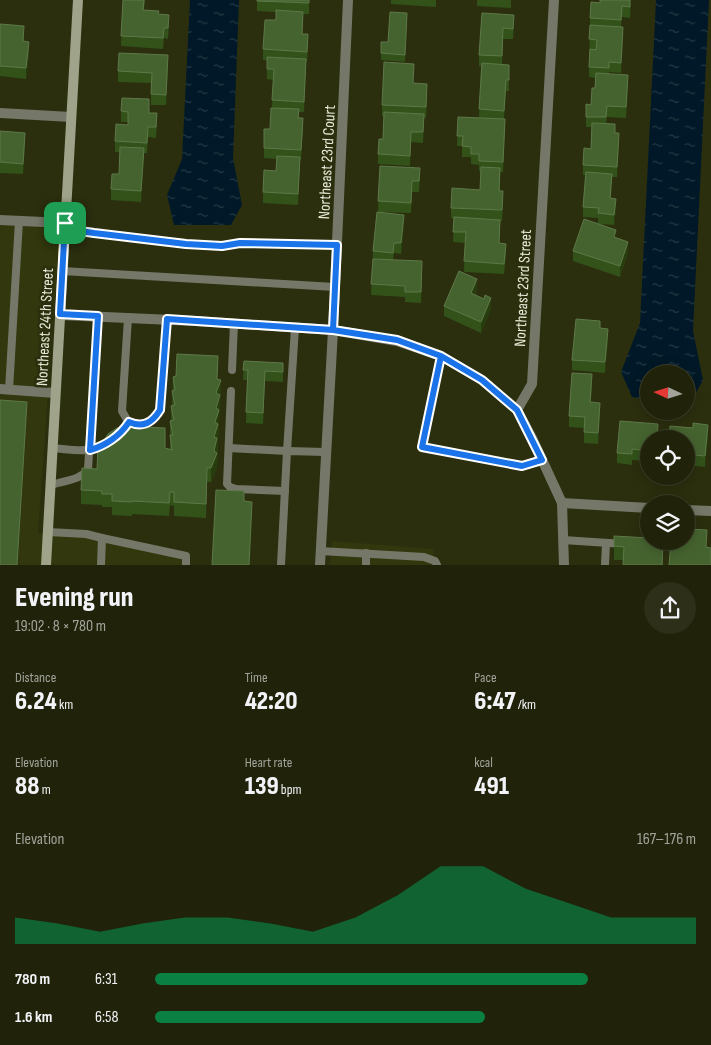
<!DOCTYPE html>
<html lang="en">
<head>
<meta charset="utf-8">
<style>
  body { margin:0; font-family:"Sofia Sans Condensed",sans-serif; background:#2d2f18; color:#f1f3f6; height:100vh; display:flex; flex-direction:column; font-size:19px; white-space:nowrap }
  * { box-sizing:border-box; margin:0 }
  p { font-size:16px; color:#a2a49c }
  .icon { flex:none; width:28px; height:28px; fill:none; stroke:currentColor; stroke-width:2; stroke-linecap:round; stroke-linejoin:round }
  .map { position:relative; height:565px; overflow:hidden }
  .sheet { display:flex; flex-direction:column; background:#20230a; flex:1 }
  .sheet>* { flex:none }
  .needle { width:32px; rotate:274deg }
  .controls { position:absolute; left:640px; top:365px; display:grid; gap:10px }
  .controls a { display:grid; place-items:center; width:55px; height:55px; border-radius:50%; background:#20230a; box-shadow:0 2px 12px #0003,0 0 0 1px #3d402b; font-size:25px }
  .pin { position:absolute; display:grid; place-items:center; width:42px; height:42px; color:#fff; margin:-21px; border-radius:10px; box-shadow:0 2px 8px #0006 }
  .round { display:grid; place-items:center; flex:none; width:52px; height:52px; border-radius:26px; background:#2d2f18 }
  .overview { display:flex; align-items:center; justify-content:space-between; height:85px; padding:0 15px }
  h1 { font-size:28px; font-weight:800; line-height:38px }
  .stats { display:grid; grid-template-columns:repeat(3,1fr); gap:8px; height:85px; padding:5px 15px }
  .stats div { display:grid; align-content:center }
  .stats b { font-size:25px; font-weight:800 }
  .stats small { font-size:14px; font-weight:400 }
  .stats p { font-size:14px }
  .chart { height:140px; padding:10px 15px }
  .chart p { display:flex; justify-content:space-between }
  .chart svg { width:100%; height:90px; margin-top:5px; fill:#0b8043; opacity:.7 }
  ul { padding:0 15px; list-style:none; font-size:16px }
  li { display:grid; grid-template-columns:80px 60px 1fr; align-items:center; height:38px }
  li i { height:12px; border-radius:6px; background:#0b8043 }
  .map>svg:first-child { display:block }
  .built { fill:#32370d }
  .water { fill:url(#water-ripples) }
  .lines { fill:none; stroke-linecap:round; stroke-linejoin:round }
  .lane { stroke:#757868; stroke-width:8 }
  .street { stroke:#757868; stroke-width:10 }
  .secondary { stroke:#9fa38a; stroke-width:10 }
  .wall { fill:#32521a }
  .shaded-wall { fill:#273d0d }
  .building { fill:#45632f; stroke:#5e7849 }
  .route-casing { stroke:#fff; stroke-width:10 }
  .route { stroke:#1a73e8; stroke-width:6 }
  .labels { text-anchor:middle; stroke-width:5; stroke-linejoin:round; paint-order:stroke }
  .street-label { font-size:16px; fill:#e7ebd7; stroke:#2b2f0e }
</style>
</head>
<body>
<div class="map">
<svg width="711" height="565" viewBox="0 0 711 565">
  <defs>
    <pattern id="water-ripples" width="26" height="14" patternUnits="userSpaceOnUse" patternTransform="scale(1.25)"><rect width="26" height="14" fill="#001827"/><path d="M2 4q2-2 4 0t4 0M15 11q2-2 4 0t4 0" fill="none" stroke="#253a46"/></pattern>
  </defs>
  <rect width="100%" height="100%" fill="#2b2f0e"/>
  <g class="built">
    <path d="M0,224L60,227L38,533L87,537L185,558V565H0Z"/>
    <path d="M332,541L434,549L433,565H330Z"/>
  </g>
  <g class="water">
    <path d="M190,0H239L233,158L242,205L231,225H174L167,195L182,159Z"/>
    <path d="M656,0H709L693,331L703,380L688,407H686V374H649V400L632,397L621,372L640,323Z"/>
  </g>
  <g class="lines">
    <g class="lane">
      <path d="M65,223L80,231L94,233L186,244L222,246L240,243L337,245"/>
      <path d="M62,271L335,287"/>
      <path d="M128,318L122,411L129,423C143,428 152,423 160,410L167,319"/>
      <path d="M441,356L422,447L522,466L542,459"/>
      <path d="M232,370L234,323"/>
      <path d="M9,390L19,221"/>
      <path d="M231,391L227,484L230,487L236,489L285,491"/>
      <path d="M52,448C79,450 89,455 112,439"/>
      <path d="M229,448L287,451L295,328"/>
      <path d="M51,485C62,481 82,480 88,469L98,316"/>
      <path d="M48,532L86,534L102,538L101,565"/>
      <path d="M102,538L186,556V565"/>
      <path d="M563,540L624,544"/>
      <path d="M320,551L424,557L435,561L437,565"/>
      <path d="M281,565L287,451L326,452"/>
      <path d="M366,565V553"/>
      <path d="M605,565L606,543"/>
    </g>
    <g class="street">
      <path d="M0,113L71,117"/>
      <path d="M0,220L65,223"/>
      <path d="M60,315L195,321L333,330L397,341L441,356L482,380L517,410L532,438L562,503L564,565"/>
      <path d="M0,389L55,393"/>
      <path d="M517,410L532,384L554,0"/>
      <path d="M562,503L649,508"/>
      <path d="M686,510L711,511"/>
      <path d="M320,565L333,330L348,0"/>
    </g>
    <path class="secondary" d="M46,565L78,0"/>
  </g>
  <g class="wall">
    <path d="M123,0H145L144,10L159,14L169,25L168,39L164,38L163,49L121,46Z"/>
    <path d="M257,0H309V14H303L302,34L308,45L307,62H306L304,112H299V118L303,129L301,160H300L298,205L263,203V192L276,171L277,159L264,158V148L270,129L272,108L273,80L267,79V60H263V49L276,20V12L257,11Z"/>
    <path d="M391,0H436V7L391,4Z"/>
    <path d="M477,0H511V8L477,6Z"/>
    <path d="M600,0H631L630,18L622,17L621,26L623,37L621,73L609,72V74L628,85L626,118L607,117L606,124L615,133L619,143L617,177H612L611,198L616,209L614,225L598,224V218L583,217V207L585,175H583V165L591,149L592,127H586V104L591,105L595,88V78L589,77L590,18L600,3Z"/>
    <path d="M482,13L514,25L513,39H503L502,65L509,76V91H506L504,119L505,130L503,172H500V191L503,201L502,221H500L499,244L506,254L504,274L464,272L465,243L453,242L454,219L451,218V208L480,190L481,171H479V165L471,164V157H462V146H457L458,117L479,118L481,66H479V55Z"/>
    <path d="M407,20L405,62L381,60V42H388Z"/>
    <path d="M0,24L24,37V41L29,52L26,79L0,76Z"/>
    <path d="M168,66L166,105H151V83L118,82V71Z"/>
    <path d="M413,83L427,94L426,118H424L423,143L411,142L410,166L378,164V154L383,139L384,116H382V105Z"/>
    <path d="M121,111L149,113L157,124L156,138L148,137L147,153H144L141,202L111,200V189L119,174L120,152H115V141L128,125V122H121Z"/>
    <path d="M0,131L25,143L23,174L0,173Z"/>
    <path d="M380,166L420,178L419,192H412L411,213L378,212Z"/>
    <path d="M404,225L401,254L394,253L393,260L422,272L421,303L405,302V297L371,295L373,251Z"/>
    <path d="M616,238L628,253L620,277L573,261V251Z"/>
    <path d="M477,289L475,295L491,309L481,333L444,316V306Z"/>
    <path d="M600,328L608,339L605,373L572,370V360Z"/>
    <path d="M244,361L283,363V382L265,381L263,424L246,423L247,380H243Z"/>
    <path d="M173,377L218,379L221,393L220,397L217,467L211,482H207L206,518L174,516V506L170,505L169,516L132,514V516L112,515V507H102V505L81,504V490L97,469L165,448L170,449V421L171,420V406H172Z"/>
    <path d="M592,385L591,402L600,414L598,444L584,443V428L569,427V416Z"/>
    <path d="M708,435L705,467L686,465V439Z"/>
    <path d="M649,439V461L632,460V465L617,463V453Z"/>
    <path d="M649,538L663,552V565H623V560H614V546Z"/>
  </g>
  <g class="shaded-wall">
    <path d="M630,0H631L630,18Z"/>
    <path d="M623,27V37L621,73V63Z"/>
    <path d="M503,28V39L502,67V56Z"/>
    <path d="M29,42V52L26,79V68Z"/>
    <path d="M168,55V66L166,105V95Z"/>
    <path d="M506,80V91L504,121V111Z"/>
    <path d="M25,133V143L23,174V164Z"/>
    <path d="M619,133V143L617,177V167Z"/>
    <path d="M144,148V159L141,202V191Z"/>
    <path d="M616,199V209L614,225V215Z"/>
    <path d="M404,215V225L401,254V243Z"/>
    <path d="M628,242V253L620,277V266Z"/>
    <path d="M477,279V289L471,304V293Z"/>
    <path d="M491,298V309L481,333V322Z"/>
    <path d="M608,329V339L605,373V362Z"/>
    <path d="M218,356L217,391L221,380V393L220,397L217,467L211,482V468L216,406Z"/>
    <path d="M27,402L18,565H17Z"/>
    <path d="M600,403V414L598,444V433Z"/>
    <path d="M708,425V435L705,467V456Z"/>
    <path d="M252,502V515L250,565H249Z"/>
  </g>
  <g class="building">
    <path d="M123,0H144L143,10L159,11L158,14L169,15L168,28H164L163,38L121,36Z"/>
    <path d="M257,0H309V3L257,1Z"/>
    <path d="M600,0H630V7L622,6L621,20L590,18L591,2L600,3Z"/>
    <path d="M276,10L303,12L302,34H308L307,52L263,49L265,20H276Z"/>
    <path d="M390,12L407,13L405,55L381,53V42H388Z"/>
    <path d="M482,13L514,15L513,29L503,28L502,56L479,55Z"/>
    <path d="M0,24L24,26L23,41L29,42L26,68L0,66Z"/>
    <path d="M590,25L623,27L621,63L609,62V68L589,67L590,49L596,50L597,40L589,39Z"/>
    <path d="M119,53L168,55L166,95L151,94L152,73L118,71Z"/>
    <path d="M267,57L306,59L304,102L272,100L274,69H267Z"/>
    <path d="M384,62L414,64L413,83L427,84L426,107L382,105Z"/>
    <path d="M482,63L509,65V80H506L504,111L479,109Z"/>
    <path d="M596,73L628,75L626,107L607,106L606,117H586V104L591,105L592,88H595Z"/>
    <path d="M122,98L149,99V113H157L156,127H148L147,143L115,141L116,124L128,125V112L121,111Z"/>
    <path d="M271,108L299,109L298,118H303L301,150L264,148V129H270Z"/>
    <path d="M384,112L424,114L423,132H411L410,156L378,154L379,139H383Z"/>
    <path d="M458,117L505,119L503,162L479,161V154H471V147L462,146L463,136H457Z"/>
    <path d="M592,123L615,124V133H619L617,167L583,165L584,148L591,149Z"/>
    <path d="M0,131L25,133L23,164L0,162Z"/>
    <path d="M120,147L144,148L141,191L111,189L112,174H119Z"/>
    <path d="M277,156L300,157L298,194L263,192L264,170L276,171Z"/>
    <path d="M380,166L420,168L419,181H412L411,203L378,201Z"/>
    <path d="M481,167L500,168L499,191H503L502,210L451,208L452,188L480,190Z"/>
    <path d="M586,172L612,174L610,198L616,199L614,215L598,213L599,208L583,207Z"/>
    <path d="M377,212L404,215L401,243H394L393,253L373,251Z"/>
    <path d="M454,217L500,220L499,243L506,244L504,264L464,261L466,232H453Z"/>
    <path d="M584,219L616,230L614,237L628,242L620,266L573,251Z"/>
    <path d="M373,259L422,261L421,292H405V286L371,284Z"/>
    <path d="M459,271L477,279L471,293L484,299L485,295L491,298L481,322L444,306Z"/>
    <path d="M576,319L600,321V328L608,329L605,362L572,360Z"/>
    <path d="M177,354L218,356L217,379L221,380L216,393L220,395L216,408L219,410L215,422L218,424L214,437L217,438L214,451L217,453L211,468H207L206,504L174,502V492H170L169,503L132,501V502L112,501V494H102V491L81,490L82,468L97,469L98,447L103,448L105,439L108,434L117,428L124,426L165,428V448L172,450L170,435H173L170,421L174,420L171,406L175,405L172,391L175,390L173,377L176,376Z"/>
    <path d="M244,361L283,363V372L265,371L263,413L246,412L248,370H243Z"/>
    <path d="M572,373L592,374L590,402L600,403L598,433L584,432L585,417L569,416Z"/>
    <path d="M0,400L27,402L17,565H0Z"/>
    <path d="M620,421L658,424L657,439H649V451L632,449V454L617,453Z"/>
    <path d="M693,423L708,425L705,456L686,454V439H669L670,426L693,428Z"/>
    <path d="M216,490L244,491V501L252,502L249,565H212Z"/>
    <path d="M686,529L707,530L706,547L711,548V565H669L671,541H686Z"/>
    <path d="M614,536L649,538V541H663L662,565H623L624,547L614,546Z"/>
  </g>
  <g class="lines">
    <defs>
      <path id="route" d="M65,223L60,314L98,316L90,450C105,446 120,436 129,422C143,428 152,423 160,410L167,319L333,330L397,340L441,356L482,380L517,410L542,460L522,466L422,447L441,356L397,340L333,330L337,245L240,243L222,246L186,244L94,233L80,231L65,223"/>
    </defs>
    <use href="#route" class="route-casing"/>
    <use href="#route" class="route"/>
  </g>
  <g class="labels">
    <g class="street-label">
      <text transform="translate(326 162) rotate(-87)" y="6">Northeast 23rd Court</text>
      <text transform="translate(522 288) rotate(-87)" y="6">Northeast 23rd Street</text>
      <text transform="translate(44 327) rotate(-87)" y="6">Northeast 24th Street</text>
    </g>
  </g>
</svg>
<div class="controls">
<a><svg class="needle" viewBox="-14 -14 28 28"><path d="M0-13l5 13h-10z" fill="#e53935"/><path d="M0 13l5-13h-10z" fill="#a2a49c"/></svg></a>
<a><svg class="icon" aria-label="locate" viewBox="0 0 24 24"><circle cx="12" cy="12" r="6"/><path d="M12 2v4M12 18v4M2 12h4M18 12h4"/></svg></a>
<a><svg class="icon" aria-label="layers" viewBox="0 0 24 24"><path d="M12 4l9 5-9 5-9-5zM3 14l9 5 9-5"/></svg></a>
</div>
<div class="pin" style="left:65px;top:223px;background:#1e9e55"><svg class="icon" aria-label="arrive" viewBox="0 0 24 24"><path d="M6 21V4h12l-3 4 3 4H6"/></svg></div>
</div>
<section class="sheet">
<div class="overview"><div><h1>Evening run</h1><p>19:02 · 8 × 780 m</p></div><a class="round"><svg class="icon" aria-label="share" viewBox="0 0 24 24"><path d="M12 15V3M7 8l5-5 5 5M5 13v7h14v-7"/></svg></a></div>
<div class="stats">
<div><p>Distance</p><b>6.24<small> km</small></b></div>
<div><p>Time</p><b>42:20</b></div>
<div><p>Pace</p><b>6:47<small> /km</small></b></div>
</div>
<div class="stats">
<div><p>Elevation</p><b>88<small> m</small></b></div>
<div><p>Heart rate</p><b>139<small> bpm</small></b></div>
<div><p>kcal</p><b>491</b></div>
</div>
<div class="chart"><p><span>Elevation</span>167–176 m</p>
<svg viewBox="0 0 160 44" preserveAspectRatio="none"><path d="M0 44V31L10 34L20 38L30 34L40 31L50 31L60 34L70 38L80 31L90 20L100 6L110 6L120 17L130 24L140 31L150 31L160 31V44z"/></svg>
</div>
<ul>
<li><b>780 m</b>6:31<i style="width:80%"></i></li>
<li><b>1.6 km</b>6:58<i style="width:61%"></i></li>
</ul>
</section>
</body>
</html>
